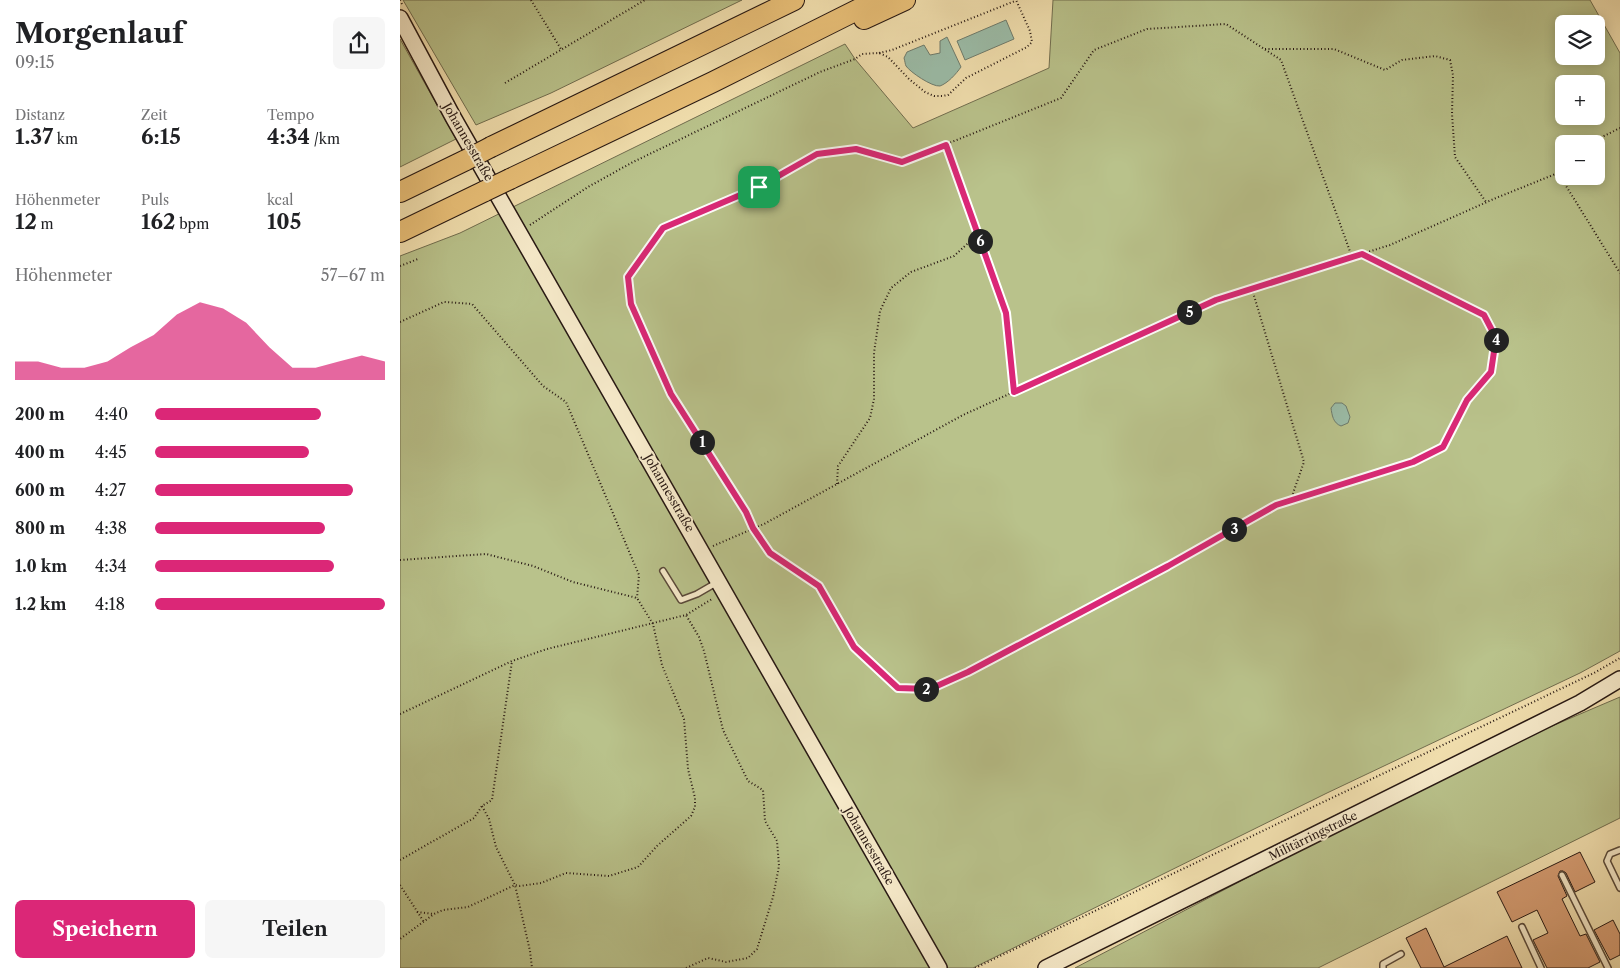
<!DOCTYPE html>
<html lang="de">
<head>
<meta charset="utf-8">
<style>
  body { margin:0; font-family:"Libre Caslon Text",serif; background:#f6f6f6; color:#202124; height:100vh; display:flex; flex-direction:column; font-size:19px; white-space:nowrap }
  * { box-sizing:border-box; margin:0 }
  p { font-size:16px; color:#757577 }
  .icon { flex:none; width:28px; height:28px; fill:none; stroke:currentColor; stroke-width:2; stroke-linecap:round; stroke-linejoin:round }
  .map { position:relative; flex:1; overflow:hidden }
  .drawer { display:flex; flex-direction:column; background:#fff; width:400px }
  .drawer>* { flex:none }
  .controls { position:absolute; left:1155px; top:15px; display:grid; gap:10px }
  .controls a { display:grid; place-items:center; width:50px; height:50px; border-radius:8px; background:#fff; box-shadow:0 2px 12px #0003; font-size:25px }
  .pin { position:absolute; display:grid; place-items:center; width:42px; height:42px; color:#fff; margin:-21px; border-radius:10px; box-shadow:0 2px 8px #0006 }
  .km { position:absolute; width:25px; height:25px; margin:-12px; border-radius:50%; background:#222; color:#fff; font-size:14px; line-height:25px; text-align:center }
  .round { display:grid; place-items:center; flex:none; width:52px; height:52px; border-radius:8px; background:#f6f6f6 }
  .head { display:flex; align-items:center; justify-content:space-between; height:85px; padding:0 15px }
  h1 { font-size:28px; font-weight:800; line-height:38px }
  .figures { display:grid; grid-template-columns:repeat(3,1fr); gap:8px; height:85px; padding:5px 15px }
  .figures div { display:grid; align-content:center }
  .figures b { font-size:21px; font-weight:800 }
  .figures small { font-size:14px; font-weight:400 }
  .figures p { font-size:14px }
  .chart { height:140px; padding:10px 15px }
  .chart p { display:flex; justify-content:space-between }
  .chart svg { width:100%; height:90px; margin-top:5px; fill:#db2777; opacity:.7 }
  .cta { display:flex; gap:10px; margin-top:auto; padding:10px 15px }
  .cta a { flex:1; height:58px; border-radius:8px; background:#db2777; color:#fff; font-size:20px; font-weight:800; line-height:58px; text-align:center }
  .cta a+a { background:#f6f6f6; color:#202124 }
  ul { padding:0 15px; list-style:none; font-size:16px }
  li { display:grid; grid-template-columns:80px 60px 1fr; align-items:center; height:38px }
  li i { height:12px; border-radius:6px; background:#db2777 }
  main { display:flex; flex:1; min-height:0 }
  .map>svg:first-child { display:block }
  .green { fill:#b9c28b; stroke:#706d4f; fill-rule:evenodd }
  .water { fill:#9bbda9; stroke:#6d7b6d }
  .building { fill:#d69d73; stroke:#271813 }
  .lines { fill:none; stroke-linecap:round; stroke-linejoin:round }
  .service-casing { stroke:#5a4a3a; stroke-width:8 }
  .secondary-casing { stroke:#271813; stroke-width:18 }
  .motorway-casing { stroke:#271813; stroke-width:22 }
  .path { stroke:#271813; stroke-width:2; stroke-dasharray:1 2.5; stroke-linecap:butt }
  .service { stroke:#f7ebcb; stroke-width:5 }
  .secondary { stroke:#f7ebcb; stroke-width:15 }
  .motorway { stroke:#e9c078; stroke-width:20 }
  .motorway-bridge-casing { stroke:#271813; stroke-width:22; stroke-linecap:butt }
  .motorway-bridge { stroke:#e9c078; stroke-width:20 }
  .route-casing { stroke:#fff; stroke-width:10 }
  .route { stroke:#db2777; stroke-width:6 }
  .labels { text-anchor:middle; stroke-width:4; stroke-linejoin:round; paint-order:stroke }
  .street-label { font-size:12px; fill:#271813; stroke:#f7ebcb }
</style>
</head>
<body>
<main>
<section class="drawer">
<div class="head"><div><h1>Morgenlauf</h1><p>09:15</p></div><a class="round"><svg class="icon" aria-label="share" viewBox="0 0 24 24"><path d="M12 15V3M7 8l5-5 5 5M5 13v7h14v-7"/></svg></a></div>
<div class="figures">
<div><p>Distanz</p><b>1.37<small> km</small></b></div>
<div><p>Zeit</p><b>6:15</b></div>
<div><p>Tempo</p><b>4:34<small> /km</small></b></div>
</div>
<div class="figures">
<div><p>Höhenmeter</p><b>12<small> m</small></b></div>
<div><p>Puls</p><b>162<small> bpm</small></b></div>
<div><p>kcal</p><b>105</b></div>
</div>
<div class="chart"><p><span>Höhenmeter</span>57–67 m</p>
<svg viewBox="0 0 160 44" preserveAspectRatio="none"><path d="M0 44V35L10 35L20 38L30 38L40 35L50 28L60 22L70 12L80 6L90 9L100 16L110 28L120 38L130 38L140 35L150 32L160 35V44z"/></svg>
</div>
<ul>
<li><b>200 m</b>4:40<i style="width:72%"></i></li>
<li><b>400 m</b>4:45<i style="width:67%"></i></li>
<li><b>600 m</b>4:27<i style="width:86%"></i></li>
<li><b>800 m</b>4:38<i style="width:74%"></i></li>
<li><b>1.0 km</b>4:34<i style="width:78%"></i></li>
<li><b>1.2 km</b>4:18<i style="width:100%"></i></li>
</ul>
<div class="cta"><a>Speichern</a><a>Teilen</a></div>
</section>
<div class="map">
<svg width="1220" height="968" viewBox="0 0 1220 968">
  <rect width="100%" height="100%" fill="#f2e0af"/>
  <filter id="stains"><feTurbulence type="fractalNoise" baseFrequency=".004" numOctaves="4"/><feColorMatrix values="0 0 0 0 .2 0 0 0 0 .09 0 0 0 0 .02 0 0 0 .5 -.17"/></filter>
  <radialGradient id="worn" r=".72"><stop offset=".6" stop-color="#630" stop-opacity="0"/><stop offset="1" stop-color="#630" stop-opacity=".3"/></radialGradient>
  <g class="green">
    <path d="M3,0H342L151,93L76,125Z"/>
    <path d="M653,0H1190L1220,53V651L1180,673L927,793L573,968H0V256L60,233L445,44L455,59L513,128L649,68ZM1164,24H1196V56H1164ZM1164,84H1196V116H1164ZM1164,144H1196V176H1164Z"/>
    <path d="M0,39L56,139L0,167Z"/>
    <path d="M1220,697V818L918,968H675L879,861L1145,729Z"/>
  </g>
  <g class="water">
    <path d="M606,20L614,39L565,60L557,41Z"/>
    <path d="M547,37L561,67C556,74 548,83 540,86C532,87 510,72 506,66C505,64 505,61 504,58L507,52L524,45L530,55L540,53V41Z"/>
    <path d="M935,403H942L946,406L950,417L948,423L941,426C933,423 932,415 931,408Z"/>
  </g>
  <g class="building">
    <path d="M1180,852L1195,882L1175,892L1166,873L1163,871H1160L1158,876L1167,896L1162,899L1180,936L1186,934L1200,962L1188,968H1147L1133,940L1148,933L1137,910L1112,922L1097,892Z"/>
    <path d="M1213,920L1220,934V955L1210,960L1194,930Z"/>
    <path d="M1026,928L1044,967L1107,936L1122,968H1021L1006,938Z"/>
  </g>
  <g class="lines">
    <defs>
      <g id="service">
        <path d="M263,571L281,600L297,594L316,583"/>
        <path d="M1220,850L1210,854L1207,861L1220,888"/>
        <path d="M1162,875L1208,968"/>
        <path d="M1122,927L1141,968"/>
        <path d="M983,968V964L1001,954"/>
      </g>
      <g id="secondary">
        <path d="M0,18L53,117L539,968"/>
        <path d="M646,968L1180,703L1220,679"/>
      </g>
      <g id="motorway">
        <path d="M464,19L505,0"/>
        <path d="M91,147L394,0"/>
        <path d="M110,179L313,82L477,0"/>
        <path d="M0,192L66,160"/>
        <path d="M0,232L85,191"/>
      </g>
    </defs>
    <use href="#service" class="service-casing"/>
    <use href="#secondary" class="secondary-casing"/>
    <use href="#motorway" class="motorway-casing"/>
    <g class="path">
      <path d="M0,0L3,6"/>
      <path d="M131,0L161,49"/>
      <path d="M865,49H934L985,70L1002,60L1035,56L1050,60L1053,75L1052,114L1055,157L1086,202"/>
      <path d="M479,53L492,50L615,1"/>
      <path d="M105,83L245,0"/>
      <path d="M1188,144L1220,128"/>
      <path d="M546,145L606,313L614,392"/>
      <path d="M1158,173L1164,162"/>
      <path d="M130,225L188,187L233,162L420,72L455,59L462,54L479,53L488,57L509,79L525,92L534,96H542L548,95L566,78L627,47L632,42L630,31L616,0"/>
      <path d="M952,257L881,60L826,24L747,29L694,50L661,98L502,162L456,149L417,153L359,187L263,228L228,277L231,305L271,394L346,512L353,528L370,553L419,586L454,647L498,688L530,689L568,672L768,566L876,505L1013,463L1043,447L1067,400L1091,372L1096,338L1084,315L962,254"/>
      <path d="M0,266L18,259"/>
      <path d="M852,289L904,462L891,499"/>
      <path d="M0,322L44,302L72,304L143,386L166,402L239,575L237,598"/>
      <path d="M437,484L438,466L470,418L474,399V353L480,311L491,288L511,272L554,256L578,234"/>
      <path d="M313,546L364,524L563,415L816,300L990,245L1096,198L1158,173L1220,273"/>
      <path d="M0,560L86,554L133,566L173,582L237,598L253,624L262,665L284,719L288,769L295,798V807L291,816L257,846L238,867L209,876L166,873L141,883L120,886L115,885L68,907L43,910L34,914L0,939"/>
      <path d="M0,714L112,661L147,649L286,615L312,599"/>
      <path d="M82,806L89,819L96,847L115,885L130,951L132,968"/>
      <path d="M0,860L74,818L82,806L92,800L112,661"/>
      <path d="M0,885L24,922"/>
      <path d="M17,912L34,914"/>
      <path d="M286,968L308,958L326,962L348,958L357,949L373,897L379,866L377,841L365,821L363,790L348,781L323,730L304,651L299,637L286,615"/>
      <path d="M575,968L1194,673L1220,658"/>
    </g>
    <use href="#service" class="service"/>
    <use href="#secondary" class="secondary"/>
    <use href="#motorway" class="motorway"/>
    <defs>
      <g id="motorway-bridge">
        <path d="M66,160L91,147"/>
        <path d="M85,191L110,179"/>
      </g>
    </defs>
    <use href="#motorway-bridge" class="motorway-bridge-casing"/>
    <use href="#motorway-bridge" class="motorway-bridge"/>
  </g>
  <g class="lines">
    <defs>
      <path id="route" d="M546,145L606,313L614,392L816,300L962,254L1084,315L1096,338L1091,372L1067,400L1043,447L1013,462L876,505L768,566L568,672L530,689L498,688L454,647L419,586L370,553L353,528L346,512L271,394L231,304L228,277L263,228L359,187L417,154L456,149L502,162Z"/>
    </defs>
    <use href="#route" class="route-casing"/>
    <use href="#route" class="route"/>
  </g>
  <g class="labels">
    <g class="street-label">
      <text transform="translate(68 142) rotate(60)" y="4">Johannesstraße</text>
      <text transform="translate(269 493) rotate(60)" y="4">Johannesstraße</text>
      <text transform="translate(913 836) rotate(-26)" y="4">Militärringstraße</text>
      <text transform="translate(469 846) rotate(60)" y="4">Johannesstraße</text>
    </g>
  </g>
  <rect width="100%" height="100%" filter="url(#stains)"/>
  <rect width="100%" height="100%" fill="url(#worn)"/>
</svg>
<div class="controls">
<a><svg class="icon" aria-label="layers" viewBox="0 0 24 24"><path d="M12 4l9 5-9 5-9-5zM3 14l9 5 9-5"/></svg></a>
<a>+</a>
<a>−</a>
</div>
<div class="pin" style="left:359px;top:187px;background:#1e9e55"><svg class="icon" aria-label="arrive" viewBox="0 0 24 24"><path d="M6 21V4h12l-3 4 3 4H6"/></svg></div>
<b class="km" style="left:302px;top:442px">1</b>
<b class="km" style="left:526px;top:689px">2</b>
<b class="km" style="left:834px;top:529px">3</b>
<b class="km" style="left:1096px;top:340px">4</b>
<b class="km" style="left:789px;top:312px">5</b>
<b class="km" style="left:580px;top:241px">6</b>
</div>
</main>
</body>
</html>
